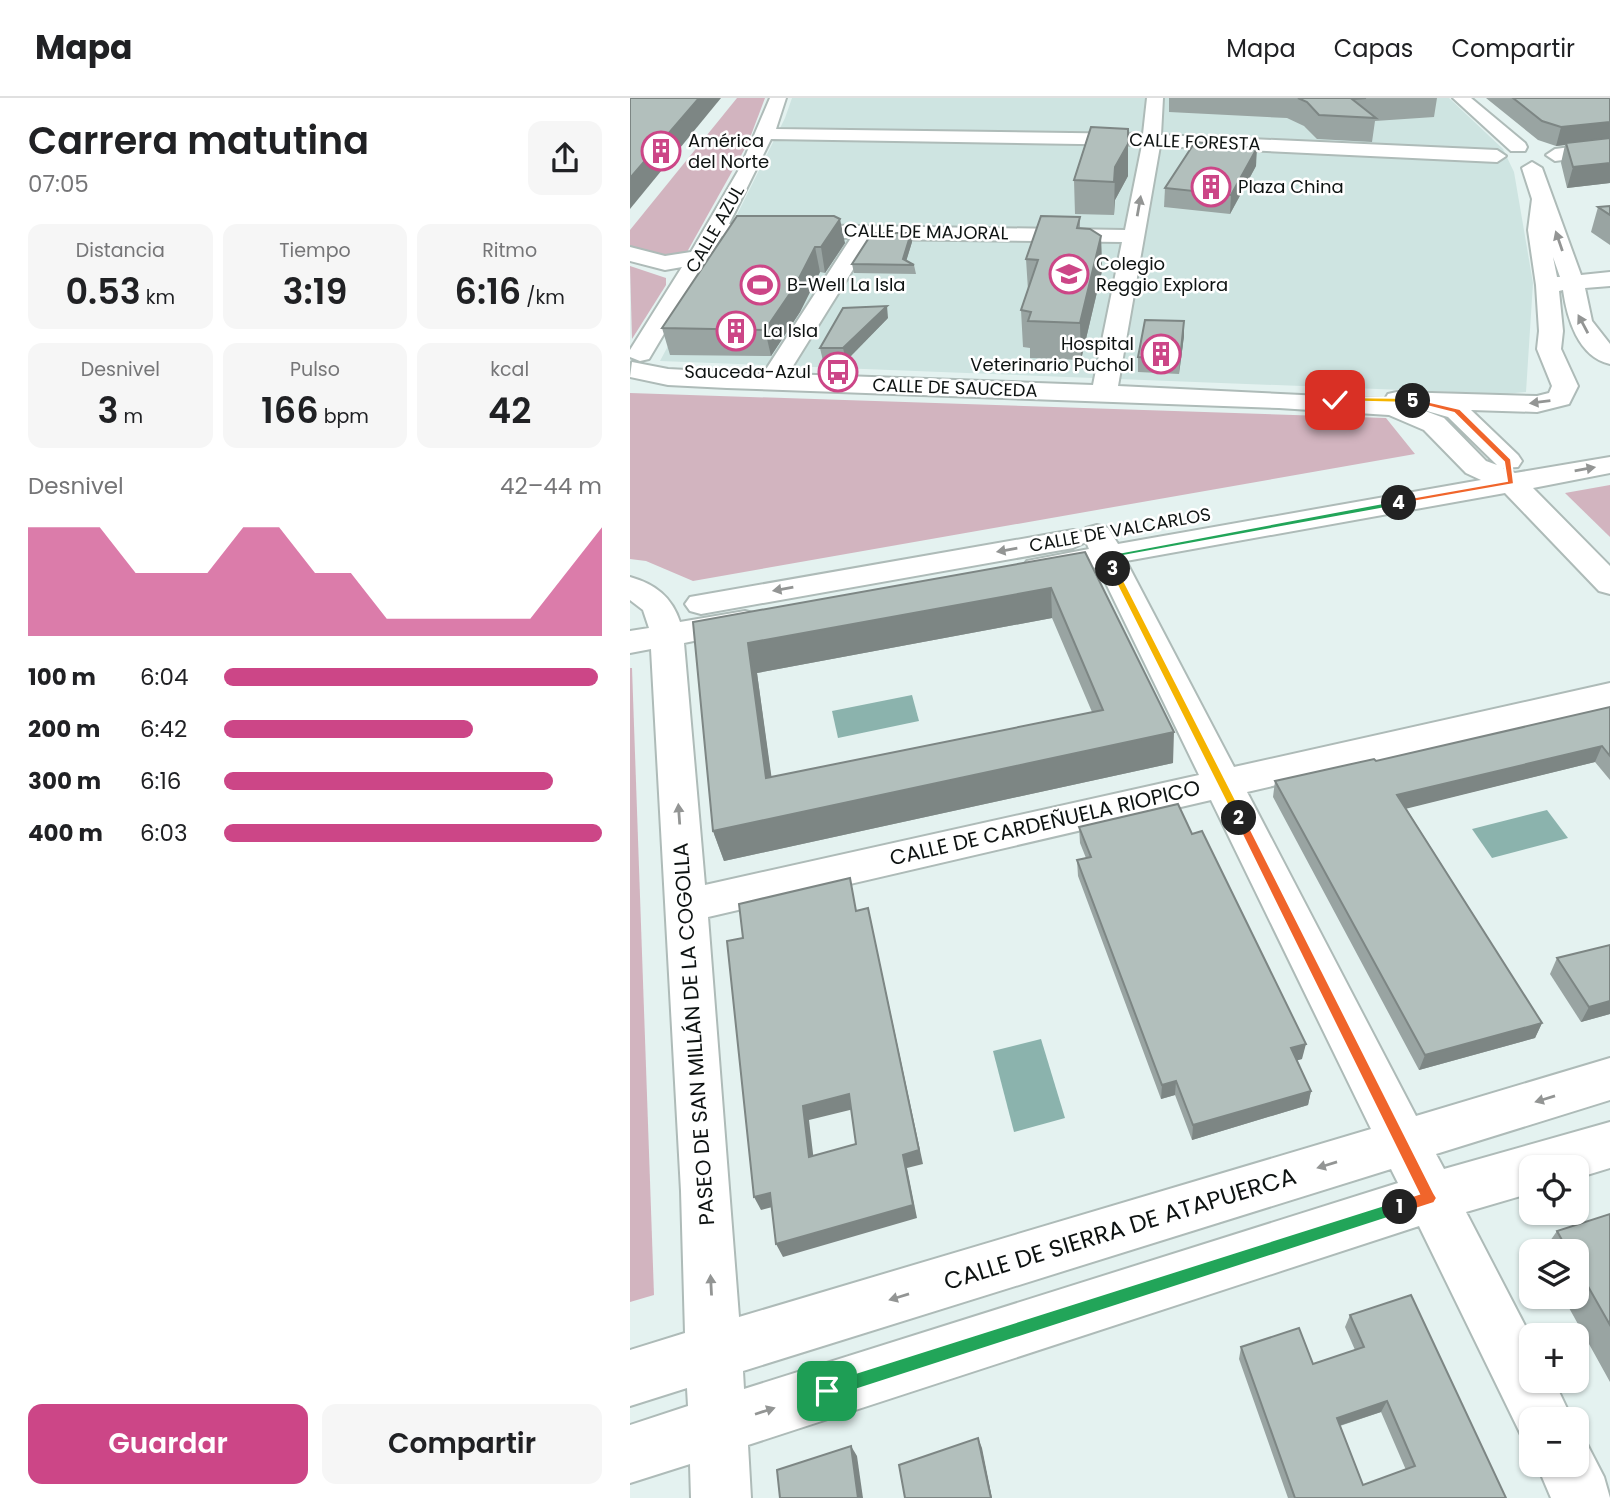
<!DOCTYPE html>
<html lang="es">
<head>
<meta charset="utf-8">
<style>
  body { margin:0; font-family:Poppins,sans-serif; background:#f6f6f6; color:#202124; height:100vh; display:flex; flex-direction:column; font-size:26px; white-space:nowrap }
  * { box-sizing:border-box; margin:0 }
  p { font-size:23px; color:#757577 }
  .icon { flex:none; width:38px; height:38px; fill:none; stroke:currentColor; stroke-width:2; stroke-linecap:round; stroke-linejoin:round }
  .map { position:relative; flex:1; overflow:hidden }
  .drawer { display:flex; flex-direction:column; background:#fff; width:630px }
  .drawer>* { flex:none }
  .tools { position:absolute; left:889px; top:1057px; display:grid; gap:14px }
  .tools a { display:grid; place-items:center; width:70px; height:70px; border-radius:14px; background:#fff; box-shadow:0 2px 5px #0004; font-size:35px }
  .pin { position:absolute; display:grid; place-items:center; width:60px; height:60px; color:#fff; margin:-30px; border-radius:14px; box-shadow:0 4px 10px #0006 }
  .km { position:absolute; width:35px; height:35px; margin:-18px; border-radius:50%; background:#222; color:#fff; font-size:19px; line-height:35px; text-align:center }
  .round { display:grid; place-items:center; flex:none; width:74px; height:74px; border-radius:14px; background:#f6f6f6 }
  .summary { display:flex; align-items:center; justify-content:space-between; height:119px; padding:0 28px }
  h1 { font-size:38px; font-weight:600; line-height:52px }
  .figures { display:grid; grid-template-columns:repeat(3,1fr); gap:10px; height:119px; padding:7px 28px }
  .figures div { display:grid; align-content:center; border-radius:14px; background:#f6f6f6; text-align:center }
  .figures b { font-size:35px; font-weight:600 }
  .figures small { font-size:19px; font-weight:400 }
  .figures p { font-size:19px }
  .chart { height:196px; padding:14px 28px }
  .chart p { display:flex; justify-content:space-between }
  .chart svg { width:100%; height:126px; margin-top:7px; fill:#cc4687; opacity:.7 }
  .button { display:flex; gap:14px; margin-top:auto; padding:14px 28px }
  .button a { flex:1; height:80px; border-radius:14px; background:#cc4687; color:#fff; font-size:28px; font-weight:600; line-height:80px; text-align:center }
  .button a+a { background:#f6f6f6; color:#202124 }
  ul { padding:0 28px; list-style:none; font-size:23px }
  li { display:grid; grid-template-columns:112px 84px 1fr; align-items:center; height:52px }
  li i { height:18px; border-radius:9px; background:#cc4687 }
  header { display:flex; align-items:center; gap:42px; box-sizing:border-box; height:98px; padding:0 35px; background:#fff; border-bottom:2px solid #e0e0e0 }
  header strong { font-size:33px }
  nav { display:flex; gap:38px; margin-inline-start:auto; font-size:24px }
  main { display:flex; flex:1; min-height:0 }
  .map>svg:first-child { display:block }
  .built { fill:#cee4e1 }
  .green { fill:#d2b4bf }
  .water { fill:#8bb3ad }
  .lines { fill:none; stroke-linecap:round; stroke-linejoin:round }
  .minor-casing { stroke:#aebbb8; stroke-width:4 }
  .minor { fill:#fff; fill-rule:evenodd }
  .wall { fill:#99a4a2; fill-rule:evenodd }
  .shaded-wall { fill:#7d8684 }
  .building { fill:#b2bfbc; stroke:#7d8684; stroke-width:2; fill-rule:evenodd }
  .oneway { fill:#939594 }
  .split-1 { fill:#22a559; stroke:#fff; stroke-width:2 }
  .split-2 { fill:#f0652b; stroke:#fff; stroke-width:2 }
  .split-3 { fill:#f5b400; stroke:#fff; stroke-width:2 }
  .split-4 { fill:#22a559; stroke:#fff; stroke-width:2 }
  .split-5 { fill:#f0652b; stroke:#fff; stroke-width:2 }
  .split-6 { fill:#f5b400; stroke:#fff; stroke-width:2 }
  .labels { text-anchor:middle; stroke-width:5; stroke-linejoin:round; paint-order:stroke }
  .far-poi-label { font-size:18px; fill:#0e1312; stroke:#fff; text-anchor:start }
  .far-street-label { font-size:18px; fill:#0e1312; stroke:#fff }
  .street-label { font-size:21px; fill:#0e1312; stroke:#fff }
  .near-street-label { font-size:24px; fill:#0e1312; stroke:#fff }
</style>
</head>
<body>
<header>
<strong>Mapa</strong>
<nav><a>Mapa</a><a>Capas</a><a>Compartir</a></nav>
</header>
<main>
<section class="drawer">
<div class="summary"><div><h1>Carrera matutina</h1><p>07:05</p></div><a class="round"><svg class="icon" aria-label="share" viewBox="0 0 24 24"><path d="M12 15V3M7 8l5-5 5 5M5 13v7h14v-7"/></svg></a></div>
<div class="figures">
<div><p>Distancia</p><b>0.53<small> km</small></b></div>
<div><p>Tiempo</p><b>3:19</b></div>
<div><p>Ritmo</p><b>6:16<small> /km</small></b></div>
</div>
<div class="figures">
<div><p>Desnivel</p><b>3<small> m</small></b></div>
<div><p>Pulso</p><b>166<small> bpm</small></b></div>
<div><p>kcal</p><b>42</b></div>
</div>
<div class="chart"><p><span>Desnivel</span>42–44 m</p>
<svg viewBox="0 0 160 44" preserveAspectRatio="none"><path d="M0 44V6L10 6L20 6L30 22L40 22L50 22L60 6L70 6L80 22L90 22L100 38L110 38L120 38L130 38L140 38L150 22L160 6V44z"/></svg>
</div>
<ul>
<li><b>100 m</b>6:04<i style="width:99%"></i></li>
<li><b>200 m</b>6:42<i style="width:66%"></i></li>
<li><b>300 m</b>6:16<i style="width:87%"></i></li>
<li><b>400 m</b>6:03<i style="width:100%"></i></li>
</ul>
<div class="button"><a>Guardar</a><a>Compartir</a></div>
</section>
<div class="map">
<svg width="980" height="1400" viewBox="0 0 980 1400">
  <rect width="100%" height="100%" fill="#e4f2f0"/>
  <path class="built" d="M162,0H819L873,51L884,74L903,185L896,294L874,296L30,263L94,143L155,20Z"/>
  <g class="green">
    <path d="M107,0H135L118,45L57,154L41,160L0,149V132Z"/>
    <path d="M0,168L36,180V187L2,241Z"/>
    <path d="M0,295L756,320L785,356L63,483L16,463L0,461Z"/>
    <path d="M980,387V439L935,395Z"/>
    <path d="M0,570H2L24,1197L0,1204Z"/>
  </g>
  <g class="water">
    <path d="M282,597L289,623L208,640L202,613Z"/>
    <path d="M917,712L938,740L862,760L842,731Z"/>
    <path d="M411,941L435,1020L384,1034L363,953Z"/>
  </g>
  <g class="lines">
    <defs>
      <g id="minor">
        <path d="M140,0H156L146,31L513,36L517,0H533L531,37L867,52L876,58L867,64L530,48L488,288L755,301L758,296L767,294L907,298L919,295L922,288L907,251L909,233L906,187L898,132L902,101L892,70L902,64L912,70L951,177L980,174V188L955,190L962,223L980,246V266C948,259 937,220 933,192L929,193L933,233L931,251L948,288L939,306L907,314L841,312L888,357L892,363L888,369L873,370L885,375L980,359V375L903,390L980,468V496L969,493L875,395L496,463L604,669L980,585V609L617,694L786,1018L980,960V1002L806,1056L814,1071L980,1024V1070L947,1080V1069H901V1095L836,1114L901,1239V1283H924L942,1321H901V1345L893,1341L789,1128L118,1347L121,1400H61L60,1366L0,1385V1327L58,1308L57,1290L0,1308V1252L55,1235L51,1093L21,551L0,555V533L19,530L13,512L0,502V479C25,486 42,499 50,524L115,513L127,516L132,523L127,530L54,545L75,787L569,677L468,469L408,479L397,477L392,470L397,463L459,451L456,444L443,450L71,516L60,513L55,506L60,499L443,432L453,434L456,430L467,427L478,430L488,446L851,382L836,375L794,332L759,317L649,310L97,290L38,287L0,279L2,264L38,271L133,276L221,140L92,138L19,261L10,263L0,259V252L52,169L35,172L0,163V149L35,158L61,154L111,68ZM141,41L512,47L495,132L99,126ZM242,141L492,144L463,287L158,276ZM923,159L930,179H927ZM790,311L818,319L867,367L856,363L814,320ZM581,702L741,1031L109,1219L78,819ZM761,1071L768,1085L114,1291L113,1273Z"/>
        <path d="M823,0H841L895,45L897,49L895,53H881Z"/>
        <path d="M980,44V56L925,63L916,57L925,51Z"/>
        <path d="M947,1342L957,1346L974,1379L980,1400H921L907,1367H947Z"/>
      </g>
    </defs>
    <use href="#minor" class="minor-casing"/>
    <use href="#minor" class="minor"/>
  </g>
  <g class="wall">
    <path d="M539,0H807L804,19L745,23L742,44L687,41L674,28L657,20L539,14Z"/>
    <path d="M856,0H980V85L937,90L931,65L935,47L926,48L908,42Z"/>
    <path d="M498,31V78L485,102L484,117L445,116L444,82Z"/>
    <path d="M626,68L600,116L534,109L535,90Z"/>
    <path d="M980,108V147L961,134L968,109Z"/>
    <path d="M107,118L215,145L195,175L190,174L170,214L141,258L40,257L32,230Z"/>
    <path d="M450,119V130L471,138L472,173L451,262L400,260V250L393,249L391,212L398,192L396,161Z"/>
    <path d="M281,135L282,144L276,163L284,167L286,176L224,175L222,166Z"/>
    <path d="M258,220L216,263H193L190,250Z"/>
    <path d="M554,238L549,276L508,274V259Z"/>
    <path d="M455,454L543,665L94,763L83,733L63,524ZM422,520L462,614L141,679L127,575Z"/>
    <path d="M980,609V682L965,664L776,710L912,925L905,940L789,972L643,699L645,683L746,663Z"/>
    <path d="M449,729L672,961L667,962L681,993L678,1007L562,1042L545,997L531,1001L448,778L447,762L456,760L450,745Z"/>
    <path d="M927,860L980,916L951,924L920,876Z"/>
    <path d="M980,1116V1284L933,1199H947V1153H913L927,1133Z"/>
    <path d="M720,1217L876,1400H658L609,1261L611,1249L683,1266L725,1252L715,1229ZM751,1314L776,1372L733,1387L710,1328Z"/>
  </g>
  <g class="shaded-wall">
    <path d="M69,0H91L0,111V80Z"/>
    <path d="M980,24V42L936,45L935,47L926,48L931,29Z"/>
    <path d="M498,31V78L485,102L484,117L485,69Z"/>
    <path d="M627,50L626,68L600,116L601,97Z"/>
    <path d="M980,65V85L937,90L943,69Z"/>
    <path d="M210,121L215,145L195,175L191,149Z"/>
    <path d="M281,135L282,144L275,167L273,161Z"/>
    <path d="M471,138L472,173L451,262L450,225Z"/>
    <path d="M185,149L190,174L170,214L141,258L135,232Z"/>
    <path d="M257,208L258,220L216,263L213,250Z"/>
    <path d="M554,223V238L549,276L550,261Z"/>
    <path d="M421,490L422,520L127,575L146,711L136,680L118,545Z"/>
    <path d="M544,634L543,665L94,763L83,733Z"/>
    <path d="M972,648L965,664L763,714L767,697Z"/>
    <path d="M238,810L293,1066L277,1070L287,1120L153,1159L146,1146L273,1057Z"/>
    <path d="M980,903V916L951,924L959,909Z"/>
    <path d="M912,925L905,940L789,972L795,957Z"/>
    <path d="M676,946L672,961L658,965L661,950Z"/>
    <path d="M546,983L545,997L531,1001L532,987Z"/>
    <path d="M681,993L678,1007L562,1042L563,1027Z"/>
    <path d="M219,996L224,1011L179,1022L185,1072L179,1059L173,1008Z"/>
    <path d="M140,1095L146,1108L131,1112L124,1099Z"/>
    <path d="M757,1303L751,1314L702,1330L707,1320Z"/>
    <path d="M348,1340L352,1350L362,1400H361Z"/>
    <path d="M221,1348L227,1358L233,1400H228Z"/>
  </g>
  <g class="building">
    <path d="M0,0H69L0,80Z"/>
    <path d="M668,0H736L722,1L746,20L689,17L677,4Z"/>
    <path d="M883,0H980V24L931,29L912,23Z"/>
    <path d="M461,29L498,31V46L485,69L484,84L444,82Z"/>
    <path d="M980,40V65L943,69L936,45Z"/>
    <path d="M565,44L627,50L601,97L535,90Z"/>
    <path d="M980,108V117L968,109Z"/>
    <path d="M107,118H204L210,121L191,149H185L165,188L135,232L32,230Z"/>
    <path d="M411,118L450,119L447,130L460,131L471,138L450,225L398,223L401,214L391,212L408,162L396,161Z"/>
    <path d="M242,135H281L273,161L284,167L222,166Z"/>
    <path d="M257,208L213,250H190L213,210Z"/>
    <path d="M515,222L554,223L550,261L508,259Z"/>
    <path d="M455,454L544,634L83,733L63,524ZM421,490L473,612L136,680L118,545Z"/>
    <path d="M980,609V658L972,648L767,697L912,925L795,957L645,683L744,661L746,663Z"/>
    <path d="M548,706L562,736L572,733L676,946L661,950L681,993L563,1027L546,983L532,987L447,762L461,759L449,729Z"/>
    <path d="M220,780L226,813L238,810L289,1052L273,1057L283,1107L146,1146L140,1095L124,1099L97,843L113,840L109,806ZM219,996L226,1046L179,1059L173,1008Z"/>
    <path d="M980,847V903L959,909L927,860Z"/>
    <path d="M980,1116V1227L947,1169V1153H938L927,1133Z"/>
    <path d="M781,1197L876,1400H665L611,1249L669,1230L683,1266L734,1249L720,1217ZM757,1303L785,1368L733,1387L707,1320Z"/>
    <path d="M348,1340L361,1400H275L269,1367Z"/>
    <path d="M221,1348L228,1400H150L147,1372Z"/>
  </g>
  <defs><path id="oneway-solid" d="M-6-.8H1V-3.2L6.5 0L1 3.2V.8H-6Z" transform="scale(1.75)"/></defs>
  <g class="oneway">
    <use href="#oneway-solid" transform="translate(509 108) rotate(-80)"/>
    <use href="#oneway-solid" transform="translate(929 143) rotate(-109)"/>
    <use href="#oneway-solid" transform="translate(953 226) rotate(-118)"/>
    <use href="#oneway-solid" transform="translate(910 304) rotate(173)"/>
    <use href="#oneway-solid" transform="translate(955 371) rotate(-10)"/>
    <use href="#oneway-solid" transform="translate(377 452) rotate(170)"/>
    <use href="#oneway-solid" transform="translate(153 491) rotate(170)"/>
    <use href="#oneway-solid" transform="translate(49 716) rotate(-94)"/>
    <use href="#oneway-solid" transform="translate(915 1001) rotate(163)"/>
    <use href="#oneway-solid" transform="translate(697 1067) rotate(163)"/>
    <use href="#oneway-solid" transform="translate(81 1187) rotate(-93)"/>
    <use href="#oneway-solid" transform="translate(269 1199) rotate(163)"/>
    <use href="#oneway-solid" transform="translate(135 1313) rotate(-18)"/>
  </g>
  <path class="split-1" d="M770,1102L775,1104L777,1109L775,1114L770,1116L197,1301L191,1299L189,1293L191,1287L197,1284Z"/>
  <path class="split-2" d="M609,716L615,720L804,1095L807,1100L804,1105L770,1116L764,1114L762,1109L764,1104L789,1096L604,720Z"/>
  <path class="split-3" d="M483,469L488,471L615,720L614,723H605L604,720L479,471Z"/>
  <path class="split-4" d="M769,402L772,407L482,460L488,471L483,474L480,473L472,458Z"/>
  <path class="split-5" d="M783,300L830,311L881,361L884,386L765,407L769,402L877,383L874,364L824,315L781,304Z"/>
  <path class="split-6" d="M705,299L783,300L787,303L783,305L703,303Z"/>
  <defs>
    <symbol id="building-ring" viewBox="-11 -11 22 22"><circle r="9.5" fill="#fff" stroke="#cc4687" stroke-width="1.5"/><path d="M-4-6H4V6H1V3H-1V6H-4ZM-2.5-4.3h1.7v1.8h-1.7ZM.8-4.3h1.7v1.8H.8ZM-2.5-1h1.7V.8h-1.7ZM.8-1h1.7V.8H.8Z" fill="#cc4687"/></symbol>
    <symbol id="school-ring" viewBox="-11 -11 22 22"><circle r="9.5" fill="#fff" stroke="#cc4687" stroke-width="1.5"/><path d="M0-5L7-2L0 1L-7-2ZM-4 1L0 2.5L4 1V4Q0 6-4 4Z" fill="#cc4687"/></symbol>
    <symbol id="stadium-ring" viewBox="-11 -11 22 22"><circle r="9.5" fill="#fff" stroke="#cc4687" stroke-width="1.5"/><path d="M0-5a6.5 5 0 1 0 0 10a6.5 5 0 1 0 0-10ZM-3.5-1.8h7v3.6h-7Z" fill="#cc4687"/></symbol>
    <symbol id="bus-ring" viewBox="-11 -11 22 22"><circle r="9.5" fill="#fff" stroke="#cc4687" stroke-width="1.5"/><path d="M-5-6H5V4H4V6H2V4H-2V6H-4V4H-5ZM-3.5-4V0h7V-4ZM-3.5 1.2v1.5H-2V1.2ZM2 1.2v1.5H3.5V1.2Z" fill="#cc4687"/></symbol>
  </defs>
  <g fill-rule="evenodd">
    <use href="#building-ring" x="9" y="31" width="44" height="44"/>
    <use href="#building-ring" x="559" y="67" width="44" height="44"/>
    <use href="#school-ring" x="417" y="154" width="44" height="44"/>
    <use href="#stadium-ring" x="108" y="165" width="44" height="44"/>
    <use href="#building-ring" x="84" y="211" width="44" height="44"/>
    <use href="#building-ring" x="509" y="234" width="44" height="44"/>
    <use href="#bus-ring" x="186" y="252" width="44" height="44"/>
  </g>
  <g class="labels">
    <g class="far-poi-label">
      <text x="58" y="49">América<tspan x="58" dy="21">del Norte</tspan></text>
      <text x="608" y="95">Plaza China</text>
      <text x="466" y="172">Colegio<tspan x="466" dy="21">Reggio Explora</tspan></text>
      <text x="157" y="193">B-Well La Isla</text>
      <text x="133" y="239">La Isla</text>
      <text x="504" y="252" text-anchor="end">Hospital<tspan x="504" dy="21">Veterinario Puchol</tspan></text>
      <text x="181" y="280" text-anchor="end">Sauceda-Azul</text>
    </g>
    <g class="far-street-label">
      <text transform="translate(565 44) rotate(2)" y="6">CALLE FORESTA</text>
      <text transform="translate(85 131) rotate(-60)" y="6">CALLE AZUL</text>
      <text transform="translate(296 134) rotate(1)" y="6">CALLE DE MAJORAL</text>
      <text transform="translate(325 290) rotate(2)" y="6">CALLE DE SAUCEDA</text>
      <text transform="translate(490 432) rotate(-10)" y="6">CALLE DE VALCARLOS</text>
    </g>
    <g class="street-label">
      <text transform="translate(415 725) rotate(-13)" y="7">CALLE DE CARDEÑUELA RIOPICO</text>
      <text transform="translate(64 936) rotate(-94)" y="7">PASEO DE SAN MILLÁN DE LA COGOLLA</text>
    </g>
    <g class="near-street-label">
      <text transform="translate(490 1131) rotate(-17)" y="8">CALLE DE SIERRA DE ATAPUERCA</text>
    </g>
  </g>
</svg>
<div class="tools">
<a><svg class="icon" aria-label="locate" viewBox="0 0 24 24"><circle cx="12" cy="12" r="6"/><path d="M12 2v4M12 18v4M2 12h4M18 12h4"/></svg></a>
<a><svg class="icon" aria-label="layers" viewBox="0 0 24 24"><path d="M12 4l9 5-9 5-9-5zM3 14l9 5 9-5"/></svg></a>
<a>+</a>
<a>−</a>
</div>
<div class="pin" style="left:197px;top:1293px;background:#1e9e55"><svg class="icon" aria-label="arrive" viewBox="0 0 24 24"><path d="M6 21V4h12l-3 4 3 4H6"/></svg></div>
<div class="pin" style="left:705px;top:302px;background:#d93025"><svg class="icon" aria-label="check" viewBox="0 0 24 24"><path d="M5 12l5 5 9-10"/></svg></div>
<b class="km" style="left:770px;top:1109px">1</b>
<b class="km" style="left:609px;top:720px">2</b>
<b class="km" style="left:483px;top:471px">3</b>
<b class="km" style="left:769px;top:405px">4</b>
<b class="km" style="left:783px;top:303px">5</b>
</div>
</main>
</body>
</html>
